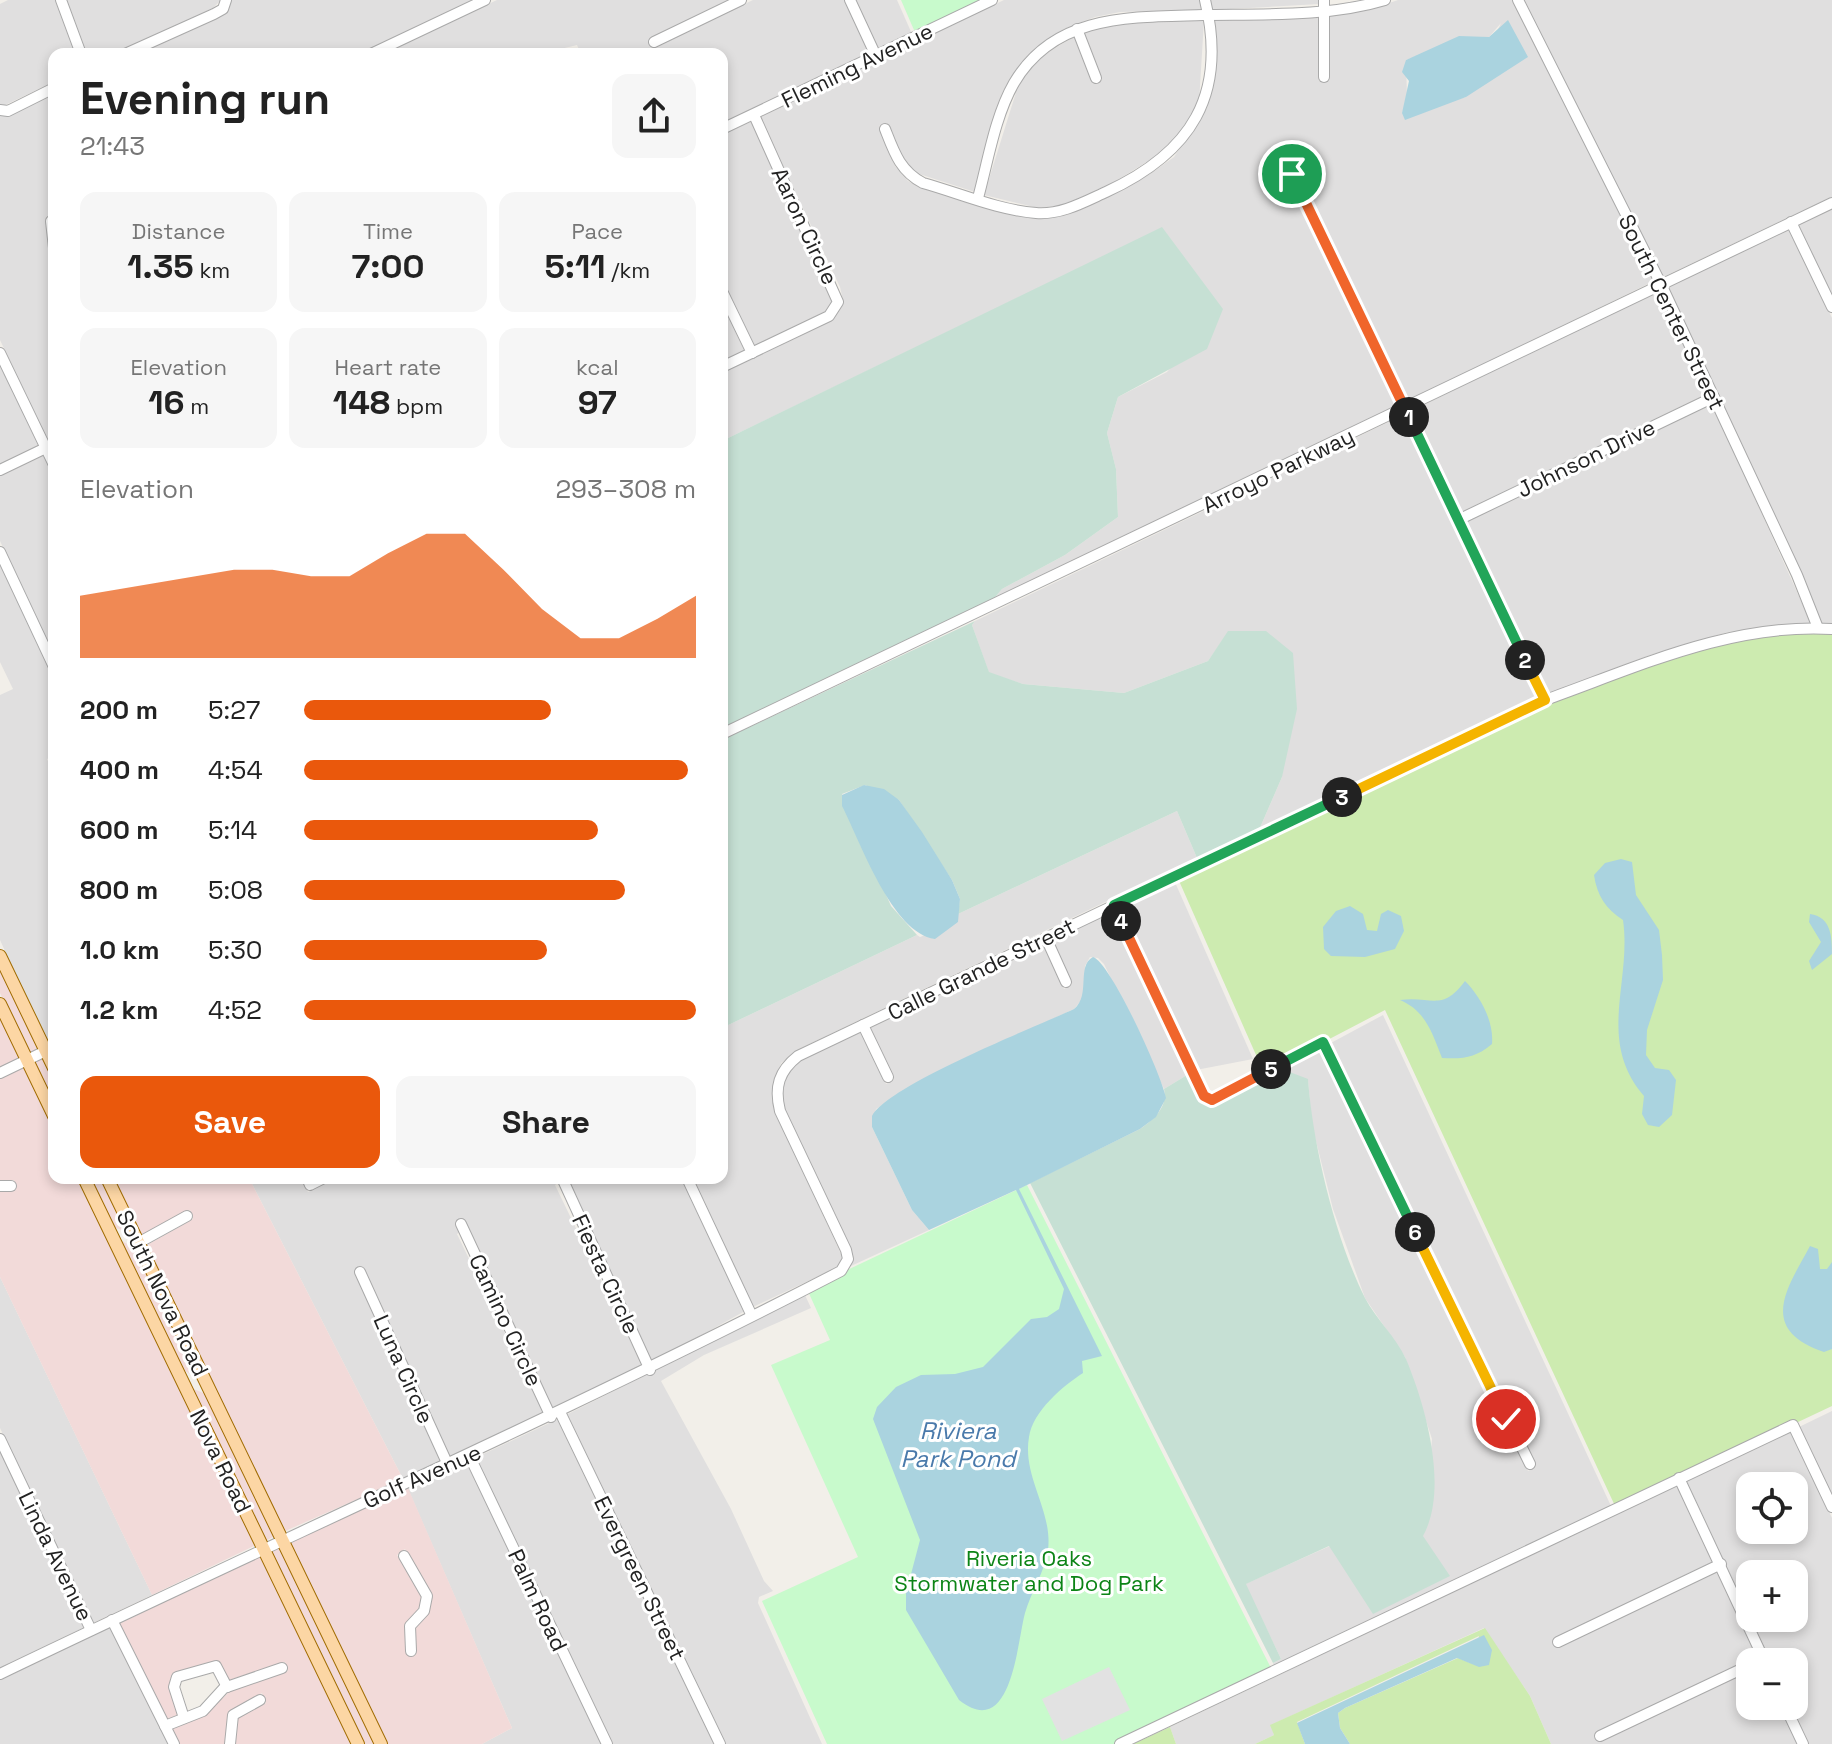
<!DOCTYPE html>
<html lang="en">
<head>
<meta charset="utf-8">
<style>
  body { margin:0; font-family:"Space Grotesk",sans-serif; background:#f6f6f6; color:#222; height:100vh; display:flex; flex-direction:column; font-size:30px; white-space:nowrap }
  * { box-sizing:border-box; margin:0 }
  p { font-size:26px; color:#767676 }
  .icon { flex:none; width:44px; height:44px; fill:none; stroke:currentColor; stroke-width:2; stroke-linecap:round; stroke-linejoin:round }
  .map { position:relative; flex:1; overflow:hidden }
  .drawer { position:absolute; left:48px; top:48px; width:680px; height:1136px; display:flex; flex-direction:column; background:#fff; border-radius:16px; box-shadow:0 4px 12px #0003 }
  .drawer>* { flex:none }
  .tools { position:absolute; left:1736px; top:1472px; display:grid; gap:16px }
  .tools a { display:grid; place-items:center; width:72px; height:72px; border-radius:16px; background:#fff; box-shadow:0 4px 12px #0003; font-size:40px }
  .pin { position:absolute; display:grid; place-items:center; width:68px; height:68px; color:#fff; margin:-34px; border:4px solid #fff; border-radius:50%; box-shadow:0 2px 8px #0007 }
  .km { position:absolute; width:40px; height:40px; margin:-20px; border-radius:50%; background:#222; color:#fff; font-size:22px; line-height:40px; text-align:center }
  .round { display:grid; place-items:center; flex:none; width:84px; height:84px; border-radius:16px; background:#f6f6f6 }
  .overview { display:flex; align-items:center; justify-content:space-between; height:136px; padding:0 32px }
  h1 { font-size:44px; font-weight:700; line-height:60px }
  .figures { display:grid; grid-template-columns:repeat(3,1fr); gap:12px; height:136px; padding:8px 32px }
  .figures div { display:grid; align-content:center; border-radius:16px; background:#f6f6f6; text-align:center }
  .figures b { font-size:34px; font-weight:700 }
  .figures small { font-size:22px; font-weight:400 }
  .figures p { font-size:22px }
  .chart { height:224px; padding:16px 32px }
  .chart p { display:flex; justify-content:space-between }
  .chart svg { width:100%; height:144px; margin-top:8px; fill:#ea580c; opacity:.7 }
  .action { display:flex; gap:16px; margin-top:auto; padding:16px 32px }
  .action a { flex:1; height:92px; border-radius:16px; background:#ea580c; color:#fff; font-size:32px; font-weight:700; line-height:92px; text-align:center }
  .action a+a { background:#f6f6f6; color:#222 }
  ul { padding:0 32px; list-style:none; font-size:26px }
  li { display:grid; grid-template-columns:128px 96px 1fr; align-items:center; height:60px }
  li i { height:20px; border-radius:10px; background:#ea580c }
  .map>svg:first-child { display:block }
  .residential { fill:#e0dfdf; fill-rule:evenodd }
  .commercial { fill:#f2dad9; fill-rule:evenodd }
  .grass { fill:#cdebb0 }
  .wetland { fill:#c6e0d4 }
  .park { fill:#c8facc }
  .parking { fill:#e2e2e2 }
  .water { fill:#aad3df }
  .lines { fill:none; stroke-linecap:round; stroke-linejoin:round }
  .minor-casing { stroke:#a9a9a9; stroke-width:12 }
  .major-casing { stroke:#a06b00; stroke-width:14 }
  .minor { stroke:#fff; stroke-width:10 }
  .major { stroke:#fcd6a4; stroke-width:12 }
  .split-1-casing { stroke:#fff; stroke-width:16 }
  .split-2-casing { stroke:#fff; stroke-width:16 }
  .split-3-casing { stroke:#fff; stroke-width:16 }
  .split-4-casing { stroke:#fff; stroke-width:16 }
  .split-5-casing { stroke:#fff; stroke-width:16 }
  .split-6-casing { stroke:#fff; stroke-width:16 }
  .split-7-casing { stroke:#fff; stroke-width:16 }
  .split-1 { stroke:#f0652b; stroke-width:10 }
  .split-2 { stroke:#22a559; stroke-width:10 }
  .split-3 { stroke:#f5b400; stroke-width:10 }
  .split-4 { stroke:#22a559; stroke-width:10 }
  .split-5 { stroke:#f0652b; stroke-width:10 }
  .split-6 { stroke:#22a559; stroke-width:10 }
  .split-7 { stroke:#f5b400; stroke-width:10 }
  .labels { text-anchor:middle; stroke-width:6; stroke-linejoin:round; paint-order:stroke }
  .street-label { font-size:22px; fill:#222; stroke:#fff }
  .park-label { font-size:22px; fill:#0c8416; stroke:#fff }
  .water-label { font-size:24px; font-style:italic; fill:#4a7aab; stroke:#fff }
</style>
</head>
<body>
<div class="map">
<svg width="1832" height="1744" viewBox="0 0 1832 1744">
  <rect width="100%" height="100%" fill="#f2efe9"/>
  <g class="residential">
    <path d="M8,0H56L76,54H54V82L3,106L0,104V4Z"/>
    <path d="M66,0H221L212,9L113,54H86Z"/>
    <path d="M231,0H473L359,54H138L215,19L227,11Z"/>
    <path d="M497,0H729L649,39L652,48L753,0H845L869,53L722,124V54H581L577,45L540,54H382Z"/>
    <path d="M855,0H897L912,34L878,49Z"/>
    <path d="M1004,0H1200L1203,10L1120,12L1095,17L1064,29L1034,50L1009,81L975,192L913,172L902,159L887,123L879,126L895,166L908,181L921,188L1039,219L1067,215L1150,174L1174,157L1207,108L1212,85L1213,20L1321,15L1319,81L1328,82L1330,14L1369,10L1398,0H1513L1654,281L1407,402L1293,167L1286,172L1398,406L991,602L1002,589L1065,555L1118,517L1116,469L1107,433L1118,397L1167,372L1222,309L1162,228L722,441V373L831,321L843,300L840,287L760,117ZM1501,23L1466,97L1402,113L1407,98L1406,60L1467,37H1489Z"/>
    <path d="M1210,0H1319L1320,4L1212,10Z"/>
    <path d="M1523,0H1832V197L1663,277Z"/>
    <path d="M1204,20L1199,103L1169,148L1116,181L1065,205L1038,208L984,195L1018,86L1039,58L1075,36L1094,84L1102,80L1084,32L1121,22Z"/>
    <path d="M54,94V215L46,217L49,247L54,259V438L48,441L0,340V116L10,115Z"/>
    <path d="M752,121L833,300L826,312L754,347L722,280V135Z"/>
    <path d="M1832,208V296L1798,224Z"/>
    <path d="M1789,229L1832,318V624L1821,623L1801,572L1667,286Z"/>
    <path d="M1659,290L1707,394L1460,513L1411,411Z"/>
    <path d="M722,302L745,351L722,362Z"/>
    <path d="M0,362L39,446L0,465Z"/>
    <path d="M1712,403L1811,623L1728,632L1650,655L1547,694L1465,522Z"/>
    <path d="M1403,415L1538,698L1259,830L1282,777L1229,631L1208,661L1124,693L1023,684L989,673L972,625L975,621Z"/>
    <path d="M44,455L54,476V656L0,541V476Z"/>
    <path d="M0,563L54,678V756L47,759L54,774V1039L47,1042L0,940V695L13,689L0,662Z"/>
    <path d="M1177,811L1197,858L799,1049L781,1063L772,1094L775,1112L843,1258L838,1267L753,1307L692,1178H722V1028L917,935L920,937L958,922V914Z"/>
    <path d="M1174,880L1253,1059L1196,1070L1120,908Z"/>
    <path d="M1112,912L1187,1075L1164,1089L1104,964L1098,958L1090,957L1085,966L1084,997L1074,1009L926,1078L876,1109L872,1127L912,1210L929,1230L851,1266L850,1249L784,1109L781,1095L789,1070L800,1060L861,1032L886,1084L894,1079L870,1028L1044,945L1064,989L1072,984L1052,941Z"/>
    <path d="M1383,1015L1611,1506L1274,1666L1273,1663L1281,1659L1245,1584L1330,1546L1423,1536L1432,1439L1405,1357L1365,1298L1333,1209L1312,1125L1308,1080L1282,1069L1321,1049L1502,1422L1528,1471L1536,1466L1329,1044Z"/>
    <path d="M249,1178H301L308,1192L336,1178H682L745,1311L651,1363L562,1180L555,1185L643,1367L553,1410L464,1229L457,1234L544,1414L403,1479Z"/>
    <path d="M0,1277L152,1595L93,1623L0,1428Z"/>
    <path d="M805,1295L811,1308L704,1355L661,1381L731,1509L764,1581L773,1591L759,1597L758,1603L822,1744H725L566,1415Z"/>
    <path d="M1832,1411V1496L1799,1427Z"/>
    <path d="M558,1419L715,1744H612L475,1458Z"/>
    <path d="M1791,1432L1832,1518V1744H1808L1790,1706H1794V1662H1770L1750,1618H1794V1574H1750V1617L1686,1480ZM1750,1486H1794V1530H1750Z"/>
    <path d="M0,1450L85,1627L0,1668Z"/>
    <path d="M467,1462L601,1744H482L512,1728L408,1489Z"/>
    <path d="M1678,1484L1714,1561L1553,1639L1556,1648L1719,1571L1757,1656L1595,1733L1598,1742L1750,1671V1706H1780L1797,1744H1551L1530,1696L1484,1628L1271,1725L1274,1735L1255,1744H1176L1170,1727Z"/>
    <path d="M110,1627L168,1744H0V1679Z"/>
  </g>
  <g class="commercial">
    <path d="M0,967L39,1048L29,1053L0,993Z"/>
    <path d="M0,1015L21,1057L0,1067Z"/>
    <path d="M44,1057L54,1079V1105L33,1062Z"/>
    <path d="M25,1066L54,1126V1178H79L256,1545L152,1595L0,1277V1192L16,1190L14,1180L0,1181V1079Z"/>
    <path d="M89,1178H102L128,1232L113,1227Z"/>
    <path d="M112,1178H249L403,1479L283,1532L145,1246L193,1219L190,1210L140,1236Z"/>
    <path d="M119,1239L137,1250L200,1381L181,1368Z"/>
    <path d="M191,1388L206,1394L275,1536L265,1541Z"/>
    <path d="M408,1488L512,1728L482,1744H386L288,1541ZM405,1549L431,1594L415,1628L416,1655L408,1656L405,1626L420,1608L422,1598L397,1555Z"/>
    <path d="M279,1545L375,1744H363L269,1550Z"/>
    <path d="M261,1554L352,1744H235L237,1718L266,1703L262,1693L231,1711L226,1744H179L172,1728L204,1716L229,1692L288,1671L285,1662L229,1680L215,1661L176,1672L178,1715L167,1719L119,1624Z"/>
  </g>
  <g class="grass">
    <path d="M1832,629V1406L1616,1508L1385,1010L1264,1073L1176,874L1545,700L1729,637Z"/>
    <path d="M1485,1628L1530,1696L1551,1744H1350L1340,1728L1338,1713L1345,1708L1458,1658L1473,1664L1479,1636L1297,1722L1305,1744H1255L1274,1735L1270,1725Z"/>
    <path d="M1170,1727L1176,1744H1133Z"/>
  </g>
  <g class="wetland">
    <path d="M1162,227L1223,309L1207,349L1118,397L1107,433L1116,469L1118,517L1065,555L1002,589L991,602L722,729V441Z"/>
    <path d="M975,621L972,625L989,672L1023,684L1124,693L1208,661L1228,631H1266L1293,653L1297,709L1282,777L1259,830L1197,858L1177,811L958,914L960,899L952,880L899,800L865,785L842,794L891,906L917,935L722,1028V740Z"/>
    <path d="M1282,1069L1308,1079C1313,1146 1335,1238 1365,1298C1376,1319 1396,1337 1406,1359C1426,1407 1449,1489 1423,1536L1450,1576L1373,1614L1329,1546L1246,1584L1281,1659L1273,1663L1030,1183L1140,1129C1154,1119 1168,1107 1164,1089L1187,1075L1200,1100L1215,1107Z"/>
  </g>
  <g class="park">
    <path d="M901,0H993L917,37Z"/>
    <path d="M1027,1185L1273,1672L1123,1744H827L762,1601L858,1557L771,1365L830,1340L807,1289Z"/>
  </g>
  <path class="parking" d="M1109,1667L1130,1710L1062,1741L1042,1699Z"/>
  <g class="water">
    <path d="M1508,20L1528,57L1466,97L1405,120L1402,113L1409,81L1402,72L1406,60L1459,36L1489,37Z"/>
    <path d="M864,785L884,789L899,800L922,832L952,880L960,899L958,922L935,939C892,933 861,843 842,806V795Z"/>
    <path d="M1621,859L1632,862L1636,895L1659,930L1662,955L1663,980L1647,1030L1646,1055L1655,1068L1669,1070L1676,1080L1672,1115L1659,1127L1648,1125L1642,1114L1644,1096C1596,1040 1632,983 1623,920C1606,909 1597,896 1594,875L1605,863Z"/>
    <path d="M1350,906L1363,914L1367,930L1377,931L1381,914L1388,910L1401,916L1404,931L1395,949L1365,957L1331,956L1324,949L1323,927L1336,911Z"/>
    <path d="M1810,914C1831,917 1832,936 1832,954L1812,970L1809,961L1821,942L1809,922Z"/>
    <path d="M1093,957C1111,963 1162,1076 1166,1098L1156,1117L1140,1129L1019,1189L1102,1356L1082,1361L1083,1373C1063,1386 1033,1411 1029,1437C1022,1477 1053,1511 1048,1550C1045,1571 1031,1592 1025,1613C1017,1642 1012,1742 959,1700L906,1610V1593L920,1540L873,1419L877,1407L896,1387L921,1375L955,1374L983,1367L1031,1319L1047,1317L1059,1309L1064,1289L1016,1190L929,1230L912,1210L872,1127V1116C888,1085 1035,1027 1074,1009C1091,995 1076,966 1093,957Z"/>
    <path d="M1465,981C1481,997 1494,1022 1492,1044C1475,1058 1464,1059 1442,1058C1432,1033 1426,1011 1400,1000C1433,996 1442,1012 1465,981Z"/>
    <path d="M1810,1246L1818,1249L1820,1269H1827L1832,1262V1349L1824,1352C1758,1329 1786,1290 1810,1246Z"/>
    <path d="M1484,1635L1492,1650L1489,1665L1479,1667L1457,1658L1345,1708L1338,1713L1340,1728L1350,1744H1305L1297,1723Z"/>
  </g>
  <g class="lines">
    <defs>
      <g id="minor">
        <path d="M61,0L81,54"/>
        <path d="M850,0L876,56"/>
        <path d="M1518,0L1661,284L1797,575L1818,628"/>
        <path d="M1077,29L1096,78"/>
        <path d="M654,42L741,0"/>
        <path d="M125,54L214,14L223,9L226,0"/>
        <path d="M371,54L485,0"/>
        <path d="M1324,77V0"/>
        <path d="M0,110L8,111L54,88"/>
        <path d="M722,129L992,0"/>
        <path d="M885,129C894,152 900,171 923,183C959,193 998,210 1036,213C1061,215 1084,202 1106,192C1191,153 1228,95 1205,0"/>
        <path d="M1292,174L1545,700"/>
        <path d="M978,198C988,161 995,116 1014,83C1055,13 1133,17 1203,15C1262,14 1329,17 1385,0"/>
        <path d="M51,221L54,248"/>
        <path d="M1791,222L1832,307"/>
        <path d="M722,291L752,353"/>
        <path d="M0,353L54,465"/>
        <path d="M722,367L829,316L838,302L754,115"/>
        <path d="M0,470L54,444"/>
        <path d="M1458,520L1714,397"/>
        <path d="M0,552L54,667"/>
        <path d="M722,734L1832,203"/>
        <path d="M1114,905L1204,1096L1212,1100L1323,1042L1530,1464"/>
        <path d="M1046,938L1066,982"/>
        <path d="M863,1025L888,1077"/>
        <path d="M0,1073L54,1047"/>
        <path d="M307,1178L310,1185L324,1178"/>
        <path d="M562,1178L650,1370"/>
        <path d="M687,1178L751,1314"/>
        <path d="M0,1186H11"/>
        <path d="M461,1224L551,1417"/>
        <path d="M138,1243L187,1216"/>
        <path d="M360,1272L448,1465"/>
        <path d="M560,1412L720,1744"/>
        <path d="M0,1439L91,1630"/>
        <path d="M469,1455L607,1744"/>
        <path d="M1679,1478L1765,1662"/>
        <path d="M404,1556L427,1596L424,1611L410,1626L411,1651"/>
        <path d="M112,1620L174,1744"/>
        <path d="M1558,1642L1721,1564"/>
        <path d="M0,1674C280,1539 565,1414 841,1271L848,1259L846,1250L780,1111C774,1087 779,1071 798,1056L1545,700C1638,667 1730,623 1832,629"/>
        <path d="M1785,1706L1803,1744"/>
        <path d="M184,1718L174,1687L177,1677L216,1666L227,1687"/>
        <path d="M165,1726L203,1711L224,1688L282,1668"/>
        <path d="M1600,1736L1750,1665"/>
        <path d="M230,1744L233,1715L260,1700"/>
        <path d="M1120,1744L1793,1425L1832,1507"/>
      </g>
      <g id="major">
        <path d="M0,956L54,1068"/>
        <path d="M0,1004L54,1116"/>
        <path d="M84,1178L358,1744"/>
        <path d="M107,1178L381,1744"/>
      </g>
    </defs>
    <use href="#minor" class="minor-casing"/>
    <use href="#major" class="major-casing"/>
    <use href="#minor" class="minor"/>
    <use href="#major" class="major"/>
  </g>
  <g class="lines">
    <defs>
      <path id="split-1" d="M1292,174L1409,417"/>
      <path id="split-2" d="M1409,417L1525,660"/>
      <path id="split-3" d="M1342,797L1545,700L1525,660"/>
      <path id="split-4" d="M1121,921L1114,905L1342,797"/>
      <path id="split-5" d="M1121,921L1204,1096L1212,1100L1271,1069"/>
      <path id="split-6" d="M1271,1069L1323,1042L1415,1232"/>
      <path id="split-7" d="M1415,1232L1506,1419"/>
    </defs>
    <use href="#split-1" class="split-1-casing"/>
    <use href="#split-2" class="split-2-casing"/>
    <use href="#split-3" class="split-3-casing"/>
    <use href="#split-4" class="split-4-casing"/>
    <use href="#split-5" class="split-5-casing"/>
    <use href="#split-6" class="split-6-casing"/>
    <use href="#split-7" class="split-7-casing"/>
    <use href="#split-1" class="split-1"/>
    <use href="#split-2" class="split-2"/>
    <use href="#split-3" class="split-3"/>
    <use href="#split-4" class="split-4"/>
    <use href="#split-5" class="split-5"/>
    <use href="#split-6" class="split-6"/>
    <use href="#split-7" class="split-7"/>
  </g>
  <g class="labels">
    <g class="street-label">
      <text transform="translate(857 65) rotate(-26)" y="8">Fleming Avenue</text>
      <text transform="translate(805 226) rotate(65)" y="8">Aaron Circle</text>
      <text transform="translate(1672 312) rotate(64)" y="8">South Center Street</text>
      <text transform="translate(1586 458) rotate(-26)" y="8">Johnson Drive</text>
      <text transform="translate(1278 470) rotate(-26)" y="8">Arroyo Parkway</text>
      <text transform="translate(981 969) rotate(-26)" y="8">Calle Grande Street</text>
      <text transform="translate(606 1274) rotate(65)" y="8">Fiesta Circle</text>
      <text transform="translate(163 1293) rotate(64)" y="8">South Nova Road</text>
      <text transform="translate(506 1320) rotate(65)" y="8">Camino Circle</text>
      <text transform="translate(404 1369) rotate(66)" y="8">Luna Circle</text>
      <text transform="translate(221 1461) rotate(64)" y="8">Nova Road</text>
      <text transform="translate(422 1476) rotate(-24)" y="8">Golf Avenue</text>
      <text transform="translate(56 1556) rotate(64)" y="8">Linda Avenue</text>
      <text transform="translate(640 1578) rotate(64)" y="8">Evergreen Street</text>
      <text transform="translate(538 1600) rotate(65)" y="8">Palm Road</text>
    </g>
    <g class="park-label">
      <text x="1029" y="1566">Riveria Oaks<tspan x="1029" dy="25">Stormwater and Dog Park</tspan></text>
    </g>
    <g class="water-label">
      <text x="958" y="1439">Riviera<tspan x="958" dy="28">Park Pond</tspan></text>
    </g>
  </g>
</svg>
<div class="tools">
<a><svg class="icon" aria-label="locate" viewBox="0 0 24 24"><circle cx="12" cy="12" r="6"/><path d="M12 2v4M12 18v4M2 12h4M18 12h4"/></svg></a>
<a>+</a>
<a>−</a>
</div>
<div class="pin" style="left:1292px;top:174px;background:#1e9e55"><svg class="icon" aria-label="arrive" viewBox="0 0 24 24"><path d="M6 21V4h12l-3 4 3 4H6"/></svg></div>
<div class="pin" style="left:1506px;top:1419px;background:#d93025"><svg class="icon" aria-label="check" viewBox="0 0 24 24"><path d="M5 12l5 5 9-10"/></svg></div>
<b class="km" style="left:1409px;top:417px">1</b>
<b class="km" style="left:1525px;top:660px">2</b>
<b class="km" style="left:1342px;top:797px">3</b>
<b class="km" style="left:1121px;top:921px">4</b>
<b class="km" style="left:1271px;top:1069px">5</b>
<b class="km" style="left:1415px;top:1232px">6</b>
<section class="drawer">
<div class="overview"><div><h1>Evening run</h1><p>21:43</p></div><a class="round"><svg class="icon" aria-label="share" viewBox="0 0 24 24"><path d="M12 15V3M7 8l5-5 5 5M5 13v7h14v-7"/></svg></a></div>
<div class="figures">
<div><p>Distance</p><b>1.35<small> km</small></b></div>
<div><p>Time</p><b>7:00</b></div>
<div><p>Pace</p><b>5:11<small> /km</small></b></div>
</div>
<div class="figures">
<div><p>Elevation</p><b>16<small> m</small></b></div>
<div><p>Heart rate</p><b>148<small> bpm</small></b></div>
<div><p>kcal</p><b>97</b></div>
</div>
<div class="chart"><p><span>Elevation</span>293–308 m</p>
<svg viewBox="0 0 160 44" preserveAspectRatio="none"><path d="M0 44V25L10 23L20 21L30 19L40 17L50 17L60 19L70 19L80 12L90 6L100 6L110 17L120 29L130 38L140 38L150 32L160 25V44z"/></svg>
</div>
<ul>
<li><b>200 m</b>5:27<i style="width:63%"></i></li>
<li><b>400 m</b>4:54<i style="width:98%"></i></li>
<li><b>600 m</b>5:14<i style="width:75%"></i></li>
<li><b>800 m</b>5:08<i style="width:82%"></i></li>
<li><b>1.0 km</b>5:30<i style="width:62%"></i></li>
<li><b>1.2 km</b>4:52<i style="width:100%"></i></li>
</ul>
<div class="action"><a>Save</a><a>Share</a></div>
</section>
</div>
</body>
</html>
